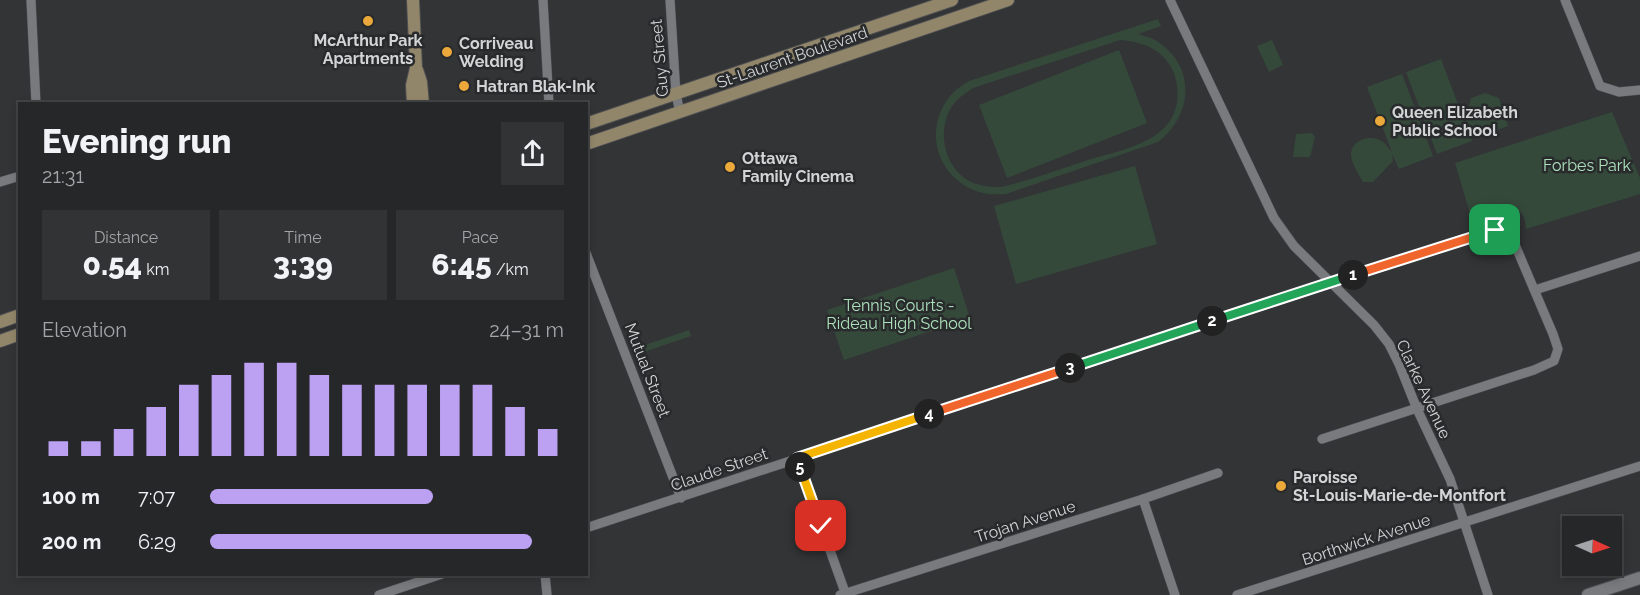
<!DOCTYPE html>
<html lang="en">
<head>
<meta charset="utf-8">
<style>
  body { margin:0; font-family:Raleway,sans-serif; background:#323334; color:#f1f3f6; height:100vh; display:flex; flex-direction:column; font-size:22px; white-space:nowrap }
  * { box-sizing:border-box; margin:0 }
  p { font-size:20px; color:#a4a5a8 }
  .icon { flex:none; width:33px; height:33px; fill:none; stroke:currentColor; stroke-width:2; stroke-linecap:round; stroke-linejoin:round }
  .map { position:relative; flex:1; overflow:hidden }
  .sheet { position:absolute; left:18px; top:102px; width:570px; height:474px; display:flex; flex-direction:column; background:#262728; border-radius:0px; box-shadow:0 3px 9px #0003,0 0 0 2px #424445 }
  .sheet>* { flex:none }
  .needle { width:39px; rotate:93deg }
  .controls { position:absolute; left:1562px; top:516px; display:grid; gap:12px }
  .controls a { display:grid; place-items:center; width:60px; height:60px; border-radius:0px; background:#262728; box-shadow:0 3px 9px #0003,0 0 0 2px #424445; font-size:30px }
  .pin { position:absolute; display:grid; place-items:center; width:51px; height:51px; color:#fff; margin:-26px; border-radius:12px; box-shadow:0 3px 9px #0006 }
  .km { position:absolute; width:30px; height:30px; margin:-15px; border-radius:50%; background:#222; color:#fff; font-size:16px; line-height:30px; text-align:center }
  .round { display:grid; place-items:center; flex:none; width:63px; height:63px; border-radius:0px; background:#323334 }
  .head { display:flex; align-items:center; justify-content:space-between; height:102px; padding:0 24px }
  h1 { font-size:33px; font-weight:800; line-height:45px }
  .metrics { display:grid; grid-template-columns:repeat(3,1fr); gap:9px; height:102px; padding:6px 24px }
  .metrics div { display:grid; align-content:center; border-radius:0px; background:#323334; text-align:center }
  .metrics b { font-size:30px; font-weight:800 }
  .metrics small { font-size:16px; font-weight:400 }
  .metrics p { font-size:16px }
  .chart { height:168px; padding:12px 24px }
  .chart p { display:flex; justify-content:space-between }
  .chart svg { width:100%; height:108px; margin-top:6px; stroke:#bca0f2; stroke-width:6 }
  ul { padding:0 24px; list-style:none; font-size:20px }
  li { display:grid; grid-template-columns:96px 72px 1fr; align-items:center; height:45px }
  li i { height:15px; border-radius:8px; background:#bca0f2 }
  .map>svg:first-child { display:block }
  .green { fill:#35493b; fill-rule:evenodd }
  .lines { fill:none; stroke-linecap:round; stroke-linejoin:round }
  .minor-casing { stroke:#4e4f52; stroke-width:10 }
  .tertiary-casing { stroke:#4e4f52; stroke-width:14 }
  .secondary-casing { stroke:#4e4f52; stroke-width:14 }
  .minor { stroke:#787a7d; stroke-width:9 }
  .tertiary { stroke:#787a7d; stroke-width:12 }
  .secondary { stroke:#92866a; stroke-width:12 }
  .split-1-casing { stroke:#fff; stroke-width:12 }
  .split-2-casing { stroke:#fff; stroke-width:12 }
  .split-3-casing { stroke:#fff; stroke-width:12 }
  .split-4-casing { stroke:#fff; stroke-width:12 }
  .split-5-casing { stroke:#fff; stroke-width:12 }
  .split-6-casing { stroke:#fff; stroke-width:12 }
  .split-1 { stroke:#f0652b; stroke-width:8 }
  .split-2 { stroke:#22a559; stroke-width:8 }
  .split-3 { stroke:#22a559; stroke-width:8 }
  .split-4 { stroke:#f0652b; stroke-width:8 }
  .split-5 { stroke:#f5b400; stroke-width:8 }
  .split-6 { stroke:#f5b400; stroke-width:8 }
  .poi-dot { fill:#eca93b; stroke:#282a2c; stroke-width:2 }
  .labels { text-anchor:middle; stroke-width:5; stroke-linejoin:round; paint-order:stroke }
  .poi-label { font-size:16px; font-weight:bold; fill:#d3d4d6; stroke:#282a2c; text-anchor:start }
  .street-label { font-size:16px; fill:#d3d4d6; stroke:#282a2c }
  .park-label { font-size:16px; fill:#ace1bb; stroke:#282a2c }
</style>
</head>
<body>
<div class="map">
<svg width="1640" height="595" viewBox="0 0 1640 595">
  <rect width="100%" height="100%" fill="#323436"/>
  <g class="green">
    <path d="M1158,19L1161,26L1138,34C1143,36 1150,37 1155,40C1197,65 1193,115 1158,142L1006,194C999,194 990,195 983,193C938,182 921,130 951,95C956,89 963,85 969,81ZM1120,40C1143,42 1163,49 1173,71C1181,90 1179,116 1162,130C1142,148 1109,153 1085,161C1057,170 1029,181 1001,187C990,187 979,186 969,181C941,165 935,122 958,99C962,95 968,92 973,88Z"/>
    <path d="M1272,40L1283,65L1269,72L1257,46Z"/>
    <path d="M1119,50L1147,123L1007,178L979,105Z"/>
    <path d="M1441,59L1465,123L1471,98L1485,93L1499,98L1508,126L1486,134L1473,132L1466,123L1472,141L1437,154L1406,72Z"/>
    <path d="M1402,74L1433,156L1399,169L1392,154L1393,161L1373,182H1363C1359,175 1352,164 1351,156C1350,140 1371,133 1383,142C1386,144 1390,150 1392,152L1367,87Z"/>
    <path d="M1612,112L1640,178V194L1526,229C1525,194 1490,214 1472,220L1455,163Z"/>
    <path d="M1312,133L1315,137L1310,157H1293L1296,134Z"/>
    <path d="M1135,166L1157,244L1016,284L994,206Z"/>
    <path d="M954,268L970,318L844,360L827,310Z"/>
    <path d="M689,330L691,336L641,353L639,347Z"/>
  </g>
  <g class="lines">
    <defs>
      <g id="minor">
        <path d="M31,0L36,104"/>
        <path d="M543,0L549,104"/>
        <path d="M670,0L676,94L680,113"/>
        <path d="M1170,0L1274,218L1294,246L1374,325L1389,344L1399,364L1417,409L1450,479L1488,595"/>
        <path d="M1565,0L1600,86L1619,92L1640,90"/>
        <path d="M0,182L20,176"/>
        <path d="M586,253L681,498"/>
        <path d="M1535,290L1640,256"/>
        <path d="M797,458L846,595"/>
        <path d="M1143,499L1175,595"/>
        <path d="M586,528L1411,257L1495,230L1504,229L1510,233L1553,334L1558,349L1554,361L1534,370L1322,439"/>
        <path d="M545,574L547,595"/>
        <path d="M379,595L442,574"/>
        <path d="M840,595L1143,499L1218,473"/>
        <path d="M1237,595L1640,466"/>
      </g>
      <path id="tertiary" d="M1588,595L1640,578"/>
      <g id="secondary">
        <path d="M413,0L416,68L412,85L413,104"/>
        <path d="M417,70L421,82L423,104"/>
        <path d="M586,124L952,0"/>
        <path d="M586,144L1008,0"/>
        <path d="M0,322L20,315"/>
        <path d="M0,341L20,334"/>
      </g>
    </defs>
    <use href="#minor" class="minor-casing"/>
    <use href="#tertiary" class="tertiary-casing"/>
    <use href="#secondary" class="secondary-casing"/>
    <use href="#minor" class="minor"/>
    <use href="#tertiary" class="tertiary"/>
    <use href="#secondary" class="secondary"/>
  </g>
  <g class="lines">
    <defs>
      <path id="split-1" d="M1353,275L1495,230"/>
      <path id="split-2" d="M1212,321L1353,275"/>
      <path id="split-3" d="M1070,368L1212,321"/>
      <path id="split-4" d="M929,414L1070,368"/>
      <path id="split-5" d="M800,467L797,458L929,414"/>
      <path id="split-6" d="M800,467L821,526"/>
    </defs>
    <use href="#split-1" class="split-1-casing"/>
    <use href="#split-2" class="split-2-casing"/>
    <use href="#split-3" class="split-3-casing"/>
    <use href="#split-4" class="split-4-casing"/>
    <use href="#split-5" class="split-5-casing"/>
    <use href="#split-6" class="split-6-casing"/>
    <use href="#split-1" class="split-1"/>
    <use href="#split-2" class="split-2"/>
    <use href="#split-3" class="split-3"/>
    <use href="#split-4" class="split-4"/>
    <use href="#split-5" class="split-5"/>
    <use href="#split-6" class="split-6"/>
  </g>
  <g class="poi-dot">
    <circle cx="368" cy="21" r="6"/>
    <circle cx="447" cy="52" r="6"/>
    <circle cx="464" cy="86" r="6"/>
    <circle cx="1380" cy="121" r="6"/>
    <circle cx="730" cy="167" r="6"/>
    <circle cx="1281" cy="486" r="6"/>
  </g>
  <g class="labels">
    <g class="poi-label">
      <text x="368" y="46" text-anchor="middle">McArthur Park<tspan x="368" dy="18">Apartments</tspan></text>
      <text x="459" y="49">Corriveau<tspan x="459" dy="18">Welding</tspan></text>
      <text x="476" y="92">Hatran Blak-Ink</text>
      <text x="1392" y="118">Queen Elizabeth<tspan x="1392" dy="18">Public School</tspan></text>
      <text x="742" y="164">Ottawa<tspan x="742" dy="18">Family Cinema</tspan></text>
      <text x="1293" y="483">Paroisse<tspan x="1293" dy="18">St-Louis-Marie-de-Montfort</tspan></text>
    </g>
    <g class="street-label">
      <text transform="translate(792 57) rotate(-19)" y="6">St-Laurent Boulevard</text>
      <text transform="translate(659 58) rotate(-95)" y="6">Guy Street</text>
      <text transform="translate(648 370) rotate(69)" y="6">Mutual Street</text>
      <text transform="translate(1424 389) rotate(65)" y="6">Clarke Avenue</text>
      <text transform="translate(719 469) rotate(-19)" y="6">Claude Street</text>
      <text transform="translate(1025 521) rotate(-18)" y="6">Trojan Avenue</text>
      <text transform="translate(1366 539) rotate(-18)" y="6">Borthwick Avenue</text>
    </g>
    <g class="park-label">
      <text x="1587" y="171">Forbes Park</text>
      <text x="899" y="311">Tennis Courts -<tspan x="899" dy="18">Rideau High School</tspan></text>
    </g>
  </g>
</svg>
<div class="controls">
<a><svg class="needle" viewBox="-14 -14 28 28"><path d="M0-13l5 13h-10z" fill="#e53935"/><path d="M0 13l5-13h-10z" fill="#a4a5a8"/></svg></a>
</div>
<div class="pin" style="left:1495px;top:230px;background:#1e9e55"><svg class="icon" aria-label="arrive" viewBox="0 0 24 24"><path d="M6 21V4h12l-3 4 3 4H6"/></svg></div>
<div class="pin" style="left:821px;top:526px;background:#d93025"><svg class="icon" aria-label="check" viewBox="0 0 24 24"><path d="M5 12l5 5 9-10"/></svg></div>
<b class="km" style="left:1353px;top:275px">1</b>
<b class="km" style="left:1212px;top:321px">2</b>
<b class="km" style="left:1070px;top:368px">3</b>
<b class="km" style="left:929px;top:414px">4</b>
<b class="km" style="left:800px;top:467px">5</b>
<section class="sheet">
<div class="head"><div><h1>Evening run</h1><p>21:31</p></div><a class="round"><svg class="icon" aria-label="share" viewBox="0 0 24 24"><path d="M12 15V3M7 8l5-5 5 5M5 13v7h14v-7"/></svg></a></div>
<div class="metrics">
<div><p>Distance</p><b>0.54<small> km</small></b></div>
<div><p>Time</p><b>3:39</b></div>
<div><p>Pace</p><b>6:45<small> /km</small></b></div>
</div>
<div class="chart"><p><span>Elevation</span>24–31 m</p>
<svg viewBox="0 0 160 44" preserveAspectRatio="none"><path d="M5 44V38M15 44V38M25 44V33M35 44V24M45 44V15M55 44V11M65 44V6M75 44V6M85 44V11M95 44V15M105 44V15M115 44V15M125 44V15M135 44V15M145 44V24M155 44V33"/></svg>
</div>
<ul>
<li><b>100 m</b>7:07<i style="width:63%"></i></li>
<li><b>200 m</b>6:29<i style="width:91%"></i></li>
</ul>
</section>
</div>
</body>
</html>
